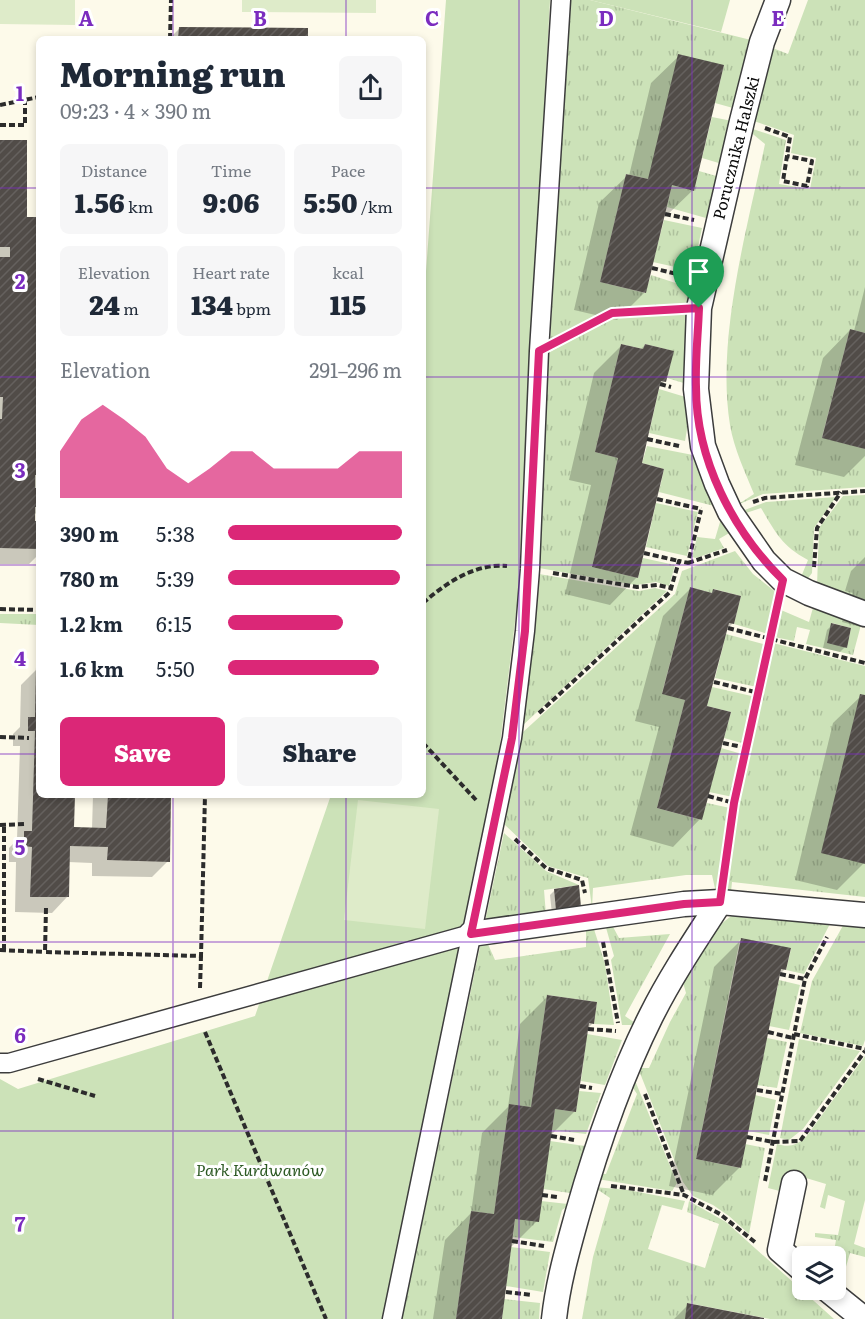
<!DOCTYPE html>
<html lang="en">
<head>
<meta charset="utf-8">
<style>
  body { margin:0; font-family:Literata,serif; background:#f6f6f7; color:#1f2937; height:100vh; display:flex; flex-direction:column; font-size:22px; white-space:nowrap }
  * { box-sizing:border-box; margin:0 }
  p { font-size:20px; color:#747a83 }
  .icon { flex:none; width:33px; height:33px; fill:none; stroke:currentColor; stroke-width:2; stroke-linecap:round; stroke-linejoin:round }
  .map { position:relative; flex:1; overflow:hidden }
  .side { position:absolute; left:36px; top:36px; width:390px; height:762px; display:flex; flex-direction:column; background:#fff; border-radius:9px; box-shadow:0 3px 9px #0003 }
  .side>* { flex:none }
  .fabs { position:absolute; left:792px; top:1246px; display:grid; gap:12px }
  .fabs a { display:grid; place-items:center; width:54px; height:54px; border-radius:9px; background:#fff; box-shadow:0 3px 9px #0003; font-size:30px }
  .pin { position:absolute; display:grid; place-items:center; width:51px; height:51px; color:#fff; margin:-62px -26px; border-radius:50% 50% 50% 0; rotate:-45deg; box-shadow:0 0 6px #0007 }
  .pin .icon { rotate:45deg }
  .round { display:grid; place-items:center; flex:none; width:63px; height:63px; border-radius:9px; background:#f6f6f7 }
  .head { display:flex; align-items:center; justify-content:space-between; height:102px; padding:0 24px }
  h1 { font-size:33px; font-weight:800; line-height:45px }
  .figures { display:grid; grid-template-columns:repeat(3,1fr); gap:9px; height:102px; padding:6px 24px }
  .figures div { display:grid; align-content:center; border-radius:9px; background:#f6f6f7; text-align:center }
  .figures b { font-size:26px; font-weight:800 }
  .figures small { font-size:16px; font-weight:400 }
  .figures p { font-size:16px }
  .chart { height:168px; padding:12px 24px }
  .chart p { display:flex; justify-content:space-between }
  .chart svg { width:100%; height:108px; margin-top:6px; fill:#db2777; opacity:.7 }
  .action { display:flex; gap:12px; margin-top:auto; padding:12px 24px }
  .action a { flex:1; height:69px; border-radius:9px; background:#db2777; color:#fff; font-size:24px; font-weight:800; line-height:69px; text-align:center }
  .action a+a { background:#f6f6f7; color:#1f2937 }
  ul { padding:0 24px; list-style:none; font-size:20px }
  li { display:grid; grid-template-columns:96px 72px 1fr; align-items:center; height:45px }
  li i { height:15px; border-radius:8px; background:#db2777 }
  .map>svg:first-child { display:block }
  .grass { fill:url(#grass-tufts); fill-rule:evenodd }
  .park { fill:#cce2b8 }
  .pitch { fill:#deebc9 }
  .shadow { fill:#0003 }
  .building { fill:url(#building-hatch) }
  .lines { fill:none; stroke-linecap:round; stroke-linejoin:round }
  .pedestrian-casing { stroke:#3d3d3d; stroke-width:21 }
  .minor-casing { stroke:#3d3d3d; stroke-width:27 }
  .path { stroke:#2c2c2c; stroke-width:4; stroke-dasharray:6 3; stroke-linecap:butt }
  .pedestrian { stroke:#fff; stroke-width:18 }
  .minor { stroke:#fff; stroke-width:24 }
  .route-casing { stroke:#fff; stroke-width:12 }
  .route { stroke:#db2777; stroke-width:8 }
  .grid { fill:none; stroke:#7b2cbf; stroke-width:1.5; stroke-opacity:0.55 }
  .labels { text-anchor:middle; stroke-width:6; stroke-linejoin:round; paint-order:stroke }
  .street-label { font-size:16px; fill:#0a0a0a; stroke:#fff }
  .park-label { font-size:16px; font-style:italic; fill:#2c5923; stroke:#fff }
  .grid-label { font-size:20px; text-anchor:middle; font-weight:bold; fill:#7b2cbf; stroke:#fff; stroke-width:6; stroke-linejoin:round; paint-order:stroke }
</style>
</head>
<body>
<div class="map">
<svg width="865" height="1319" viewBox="0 0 865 1319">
  <defs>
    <pattern id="grass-tufts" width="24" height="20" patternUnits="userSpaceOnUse" patternTransform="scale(1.5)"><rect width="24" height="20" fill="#cce2b8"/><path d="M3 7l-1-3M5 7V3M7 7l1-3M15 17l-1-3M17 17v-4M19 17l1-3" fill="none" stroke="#aec19d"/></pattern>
    <pattern id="building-hatch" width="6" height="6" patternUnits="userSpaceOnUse" patternTransform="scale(1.5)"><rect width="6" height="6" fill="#514c48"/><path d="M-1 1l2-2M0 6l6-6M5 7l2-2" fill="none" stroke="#65615e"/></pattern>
  </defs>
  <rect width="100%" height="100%" fill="#fdfaea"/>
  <g class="grass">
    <path d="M569,0H590L751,40L733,108L715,103L724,65L648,179L626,174L600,282L645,293L651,275L691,288L689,303L610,311L550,342Z"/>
    <path d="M808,0H865V333L850,329L822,437L865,449V487L763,494L737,505L754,494C745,472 734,449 730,425C716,339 747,229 765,144L748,130L750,128L786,140L779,184L810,189L816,158L791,153L794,135L751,120L770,47L788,54Z"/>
    <path d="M712,117L732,121L722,164L702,158Z"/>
    <path d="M699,171L723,178L713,220L667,207L672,185L694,191Z"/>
    <path d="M664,220L702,228L693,271L653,262Z"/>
    <path d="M691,313L687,384L667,378L673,351L645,344L643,349L621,344L595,452L618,458L592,567L638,578L643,558L675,565L669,586L656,582L636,585L539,568L548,353L614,317Z"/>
    <path d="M659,389L692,399L685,441L649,433Z"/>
    <path d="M647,446L698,456L718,507L659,492L664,469L642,463Z"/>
    <path d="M865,495V603L817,586L819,528L843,496Z"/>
    <path d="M836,497L814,528L812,573L806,581L801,577L808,560C781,545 776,533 761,508L743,514L742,511L766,502Z"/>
    <path d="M656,503L698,512L687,556L646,547Z"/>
    <path d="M726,520L731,532L719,539L724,548L696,558L692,557L697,537L715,539L720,522Z"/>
    <path d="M735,551L753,574L777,593L768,634L734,624L741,596L714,589L712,593L690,587L662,693L685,700L657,808L701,820L707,803L730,808L716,893L712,875H686L593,888L592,908L588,878L548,866L504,824L523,732L675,594L682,571Z"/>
    <path d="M539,574L639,591L655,588L667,591L522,726Z"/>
    <path d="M814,604L862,621L853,655L806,644L810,630L797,627L794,641L774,637L781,610L809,622ZM832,623L851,628L847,647L827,643Z"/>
    <path d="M0,614H39V625L0,623Z"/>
    <path d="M726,634L767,645L757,687L715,678Z"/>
    <path d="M773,643L865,666V897L732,882L731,892H728L727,880L737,807Z"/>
    <path d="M712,687L756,697L745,744L724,738L731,712L707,706Z"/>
    <path d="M721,748L742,754L733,797L709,792Z"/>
    <path d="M504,833L546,871L579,885L544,890L546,915L487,921L486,917Z"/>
    <path d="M738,913L832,920L804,974L786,970L791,949L740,939L696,1159L740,1168L745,1144L765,1148L749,1234L729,1216L713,1205L693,1196L683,1182L638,1068H649L670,1022L686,993L682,979C696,958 714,922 738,913Z"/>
    <path d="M845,922L865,924V1040L863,1046L800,1033L812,981Z"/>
    <path d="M605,924L612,925L619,938L670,934L625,1016L638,1025H622L611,960L614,956Z"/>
    <path d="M593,926L605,964L614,1025L594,1024L597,1002L547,995L531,1107L509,1104L494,1214L471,1211L456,1319H402L481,942H487L495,960L586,947V927Z"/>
    <path d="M779,980L800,985L789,1030L769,1026Z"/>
    <path d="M587,1034L622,1040L605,1085L581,1081Z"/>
    <path d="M767,1038L787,1042L777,1088L757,1085Z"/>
    <path d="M799,1039L860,1051L803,1129L789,1140L780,1138Z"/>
    <path d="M865,1056V1200L854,1244L865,1248V1257L850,1253L843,1277L839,1281L849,1293L836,1286V1257H833L836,1240L815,1237V1233L838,1235L845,1201L828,1195L825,1209L820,1207L826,1184L806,1178L799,1196L768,1188L777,1144C790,1148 796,1145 806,1137Z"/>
    <path d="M634,1078L677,1183L672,1191L597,1179L598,1174H606L637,1094L631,1085Z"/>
    <path d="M579,1091L601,1093L586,1134L552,1130L555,1109L576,1112Z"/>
    <path d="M755,1095L776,1100L769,1135L748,1131Z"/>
    <path d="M550,1141L585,1146L570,1193L543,1189Z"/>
    <path d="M594,1187L628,1190L685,1201L682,1210L662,1205L648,1249L705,1268L719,1224L687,1212L689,1201L726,1222L834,1319H770L688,1303L685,1319H582L593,1257L610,1198Z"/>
    <path d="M541,1201L568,1204V1206L562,1210L553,1242L513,1237L515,1219Z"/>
    <path d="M511,1247L550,1252L543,1292L506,1286Z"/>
    <path d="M504,1299L540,1303L539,1319H502Z"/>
  </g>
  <g class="park">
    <path d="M446,0H550L518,597L497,769L382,1319H0V1079L18,1089L255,1016L331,795H423V312Z"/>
    <path d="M590,0H730L721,32Z"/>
  </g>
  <g class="pitch">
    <path d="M0,0H75V25L0,24Z"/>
    <path d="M242,0H376V13L242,12Z"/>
    <path d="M358,800L439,809L425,929L344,920Z"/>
  </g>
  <g class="shadow">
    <path d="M179,29L306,39H169Z"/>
    <path d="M679,56L693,190L665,217H663L644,293L617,320L574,310L599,203L627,176H629L651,83Z"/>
    <path d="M0,142L26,218H39V300H36L34,397H39V510L33,516V522L39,523V554L29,564H0Z"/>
    <path d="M865,287V456L844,477L795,465L823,358L850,330L854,331Z"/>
    <path d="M622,345L640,350L645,345L665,381L658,388L640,465L637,577L610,605L565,594L591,485L569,480L594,373Z"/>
    <path d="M865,557V628L842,622L847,599L853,593L845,591L851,571Z"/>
    <path d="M690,589L710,594L714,591L733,623L726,630L706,707L700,819L673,847L630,835L659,727L635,721L663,616Z"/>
    <path d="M832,625L845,647L840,652L823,648L827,630Z"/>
    <path d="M37,669H39V795H74L73,829H92L93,795H170L168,861L152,877L92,876V863L68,862L67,897L52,913L15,912L16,862H9V848L17,840L20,746H13V734L20,727L21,685Z"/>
    <path d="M861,696L865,697V862L837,890L795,880L833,723Z"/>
    <path d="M555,890L580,906L552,914L550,895Z"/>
    <path d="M741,940L785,969L778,976L739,1168L712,1195L669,1186L714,967Z"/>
    <path d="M548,996L593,1023L587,1029L575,1111L549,1137L537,1221L509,1249L500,1319H433L445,1240L471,1213L482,1133L508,1107L520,1024Z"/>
    <path d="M688,1305L762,1319H674Z"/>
  </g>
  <g class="building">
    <path d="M179,27L308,28V39H178Z"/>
    <path d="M678,54L724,65L694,191L672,185L646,293L600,282L626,174L648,179Z"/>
    <path d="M0,140H27V217H39L36,395H39V475H35V488H39V507H35V521H39V549L0,548V419H2L3,397H0V257H10V247H0Z"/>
    <path d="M850,329L865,333V449L822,438Z"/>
    <path d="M621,344L643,349L645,344L674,351L666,382L661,381L660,384L642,463L664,469L638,578L592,567L618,458L595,452Z"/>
    <path d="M690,587L712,593L713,589L741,596L734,624L729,623L707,706L731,712L702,820L657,808L685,700L662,694Z"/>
    <path d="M831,623L851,628L847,648L827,643Z"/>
    <path d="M36,667H39V795H75L74,827L106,828L108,795H171L170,862L107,860L108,847L70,846L69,897H30L32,847L24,846V831H32L35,731H28V717H35Z"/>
    <path d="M860,694L865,695V864L821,853Z"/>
    <path d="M579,885L581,907L556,910L554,889Z"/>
    <path d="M741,938L791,948L786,970L781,969L741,1168L696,1159Z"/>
    <path d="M547,995L597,1002L594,1024L589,1023L576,1112L555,1109L539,1222L515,1219L502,1319H456L471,1211L494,1214L509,1104L531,1107Z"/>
    <path d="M687,1303L764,1318V1319H685Z"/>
  </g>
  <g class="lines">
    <defs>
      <g id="pedestrian">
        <path d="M0,1063H9L471,934"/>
        <path d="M392,1319L512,738L525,631L530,569L539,351L561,0"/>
      </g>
      <g id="minor">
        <path d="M778,0L762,42L742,121L699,308L696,389L703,446L717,484L730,512L764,561L783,580L809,593L865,614"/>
        <path d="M471,934L684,904L720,902L865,915"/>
        <path d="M794,1183L780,1250L802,1269"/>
        <path d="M828,1290L864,1319"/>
        <path d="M554,1319C558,1282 568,1248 578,1212C597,1145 620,1078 651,1016C671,976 696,939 720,902"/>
      </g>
    </defs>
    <use href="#pedestrian" class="pedestrian-casing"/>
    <use href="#minor" class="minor-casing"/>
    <g class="path">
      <path d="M170,39L171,0"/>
      <path d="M0,105L39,97"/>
      <path d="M0,125H25V101"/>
      <path d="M765,128L790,137L783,181L807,186L812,161L787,156"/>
      <path d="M665,214L694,220"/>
      <path d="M652,268L681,275"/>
      <path d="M561,340L612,313L673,310"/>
      <path d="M660,384L671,387"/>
      <path d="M647,439L679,446"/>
      <path d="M657,499L701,509"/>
      <path d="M753,502L765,498L865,491"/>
      <path d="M644,553L679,561"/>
      <path d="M688,563L727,550"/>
      <path d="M814,567L817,528L841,492"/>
      <path d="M553,573L637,587L657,585L672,588"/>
      <path d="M423,603C446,583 475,563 507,566"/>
      <path d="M0,609L39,610"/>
      <path d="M728,628L865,663"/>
      <path d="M714,682L759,693"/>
      <path d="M539,713L670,592L679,561L688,563L701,510"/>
      <path d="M0,737L29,738"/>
      <path d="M423,743L476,800"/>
      <path d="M723,743L747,748"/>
      <path d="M708,796L734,803"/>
      <path d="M0,825L26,824"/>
      <path d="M515,839L546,868L582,880L585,893"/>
      <path d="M723,877L734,803L778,606"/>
      <path d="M46,908L45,952L201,956L205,795"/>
      <path d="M603,942L618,1023"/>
      <path d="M0,950L45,952"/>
      <path d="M4,950V824"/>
      <path d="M780,974L805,979"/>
      <path d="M200,988L201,956"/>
      <path d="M588,1029L616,1031"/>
      <path d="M205,1032L326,1319"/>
      <path d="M768,1032L793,1038"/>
      <path d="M794,1034L865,1049"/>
      <path d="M38,1079L95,1096"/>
      <path d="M580,1086L592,1088"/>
      <path d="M757,1090L782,1094"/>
      <path d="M645,1094L684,1195"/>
      <path d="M551,1136L574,1140"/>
      <path d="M747,1137L773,1142L800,1141L865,1051"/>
      <path d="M765,1181L805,979L827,937"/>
      <path d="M611,1186L684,1195L720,1214L756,1243"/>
      <path d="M542,1195L557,1197"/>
      <path d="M512,1241L544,1246"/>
      <path d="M506,1292L532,1295"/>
    </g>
    <use href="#pedestrian" class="pedestrian"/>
    <use href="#minor" class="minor"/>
  </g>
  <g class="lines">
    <defs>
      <path id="route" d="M699,308C698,335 695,361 696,387C696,460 733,531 783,580L734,803L720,902L684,904L471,934L512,738L525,631L539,351L612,313Z"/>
    </defs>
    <use href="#route" class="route-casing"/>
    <use href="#route" class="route"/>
  </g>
  <path class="grid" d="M173,0V39M346,0V39M519,0V1319M692,0V1319M0,188H39M423,188H865M0,377H39M423,377H865M0,565H39M423,565H865M0,754H39M423,754H865M173,795V1319M346,795V1319M0,942H865M0,1131H865"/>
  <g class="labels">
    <g class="street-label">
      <text transform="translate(736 148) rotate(-76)" y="6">Porucznika Halszki</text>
    </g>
    <g class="park-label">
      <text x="260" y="1176">Park Kurdwanów</text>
    </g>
  </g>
  <g class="grid-label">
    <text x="86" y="26">A</text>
    <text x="260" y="26">B</text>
    <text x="432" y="26">C</text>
    <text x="606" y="26">D</text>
    <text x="778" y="26">E</text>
    <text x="20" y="101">1</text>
    <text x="20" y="289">2</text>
    <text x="20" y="478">3</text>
    <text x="20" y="666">4</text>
    <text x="20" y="855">5</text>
    <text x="20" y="1043">6</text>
    <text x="20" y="1232">7</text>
  </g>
</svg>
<div class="fabs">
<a><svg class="icon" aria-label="layers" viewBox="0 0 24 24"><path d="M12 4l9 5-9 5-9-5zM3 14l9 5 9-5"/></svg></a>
</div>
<div class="pin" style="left:699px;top:308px;background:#1e9e55"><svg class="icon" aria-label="arrive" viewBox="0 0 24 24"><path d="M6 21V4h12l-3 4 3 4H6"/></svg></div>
<section class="side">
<div class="head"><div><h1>Morning run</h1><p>09:23 · 4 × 390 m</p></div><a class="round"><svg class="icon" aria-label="share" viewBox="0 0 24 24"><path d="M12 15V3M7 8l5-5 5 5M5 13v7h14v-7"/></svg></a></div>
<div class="figures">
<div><p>Distance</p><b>1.56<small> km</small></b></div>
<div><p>Time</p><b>9:06</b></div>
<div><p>Pace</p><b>5:50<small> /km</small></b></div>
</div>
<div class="figures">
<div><p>Elevation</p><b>24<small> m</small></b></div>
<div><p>Heart rate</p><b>134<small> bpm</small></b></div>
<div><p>kcal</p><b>115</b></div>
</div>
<div class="chart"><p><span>Elevation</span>291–296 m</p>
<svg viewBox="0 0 160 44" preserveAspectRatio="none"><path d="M0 44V25L10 12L20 6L30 12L40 19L50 32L60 38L70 32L80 25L90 25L100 32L110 32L120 32L130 32L140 25L150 25L160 25V44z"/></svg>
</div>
<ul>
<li><b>390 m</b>5:38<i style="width:100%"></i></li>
<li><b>780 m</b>5:39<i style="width:99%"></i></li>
<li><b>1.2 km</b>6:15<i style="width:66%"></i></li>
<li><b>1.6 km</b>5:50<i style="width:87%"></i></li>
</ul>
<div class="action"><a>Save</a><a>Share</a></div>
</section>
</div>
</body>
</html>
